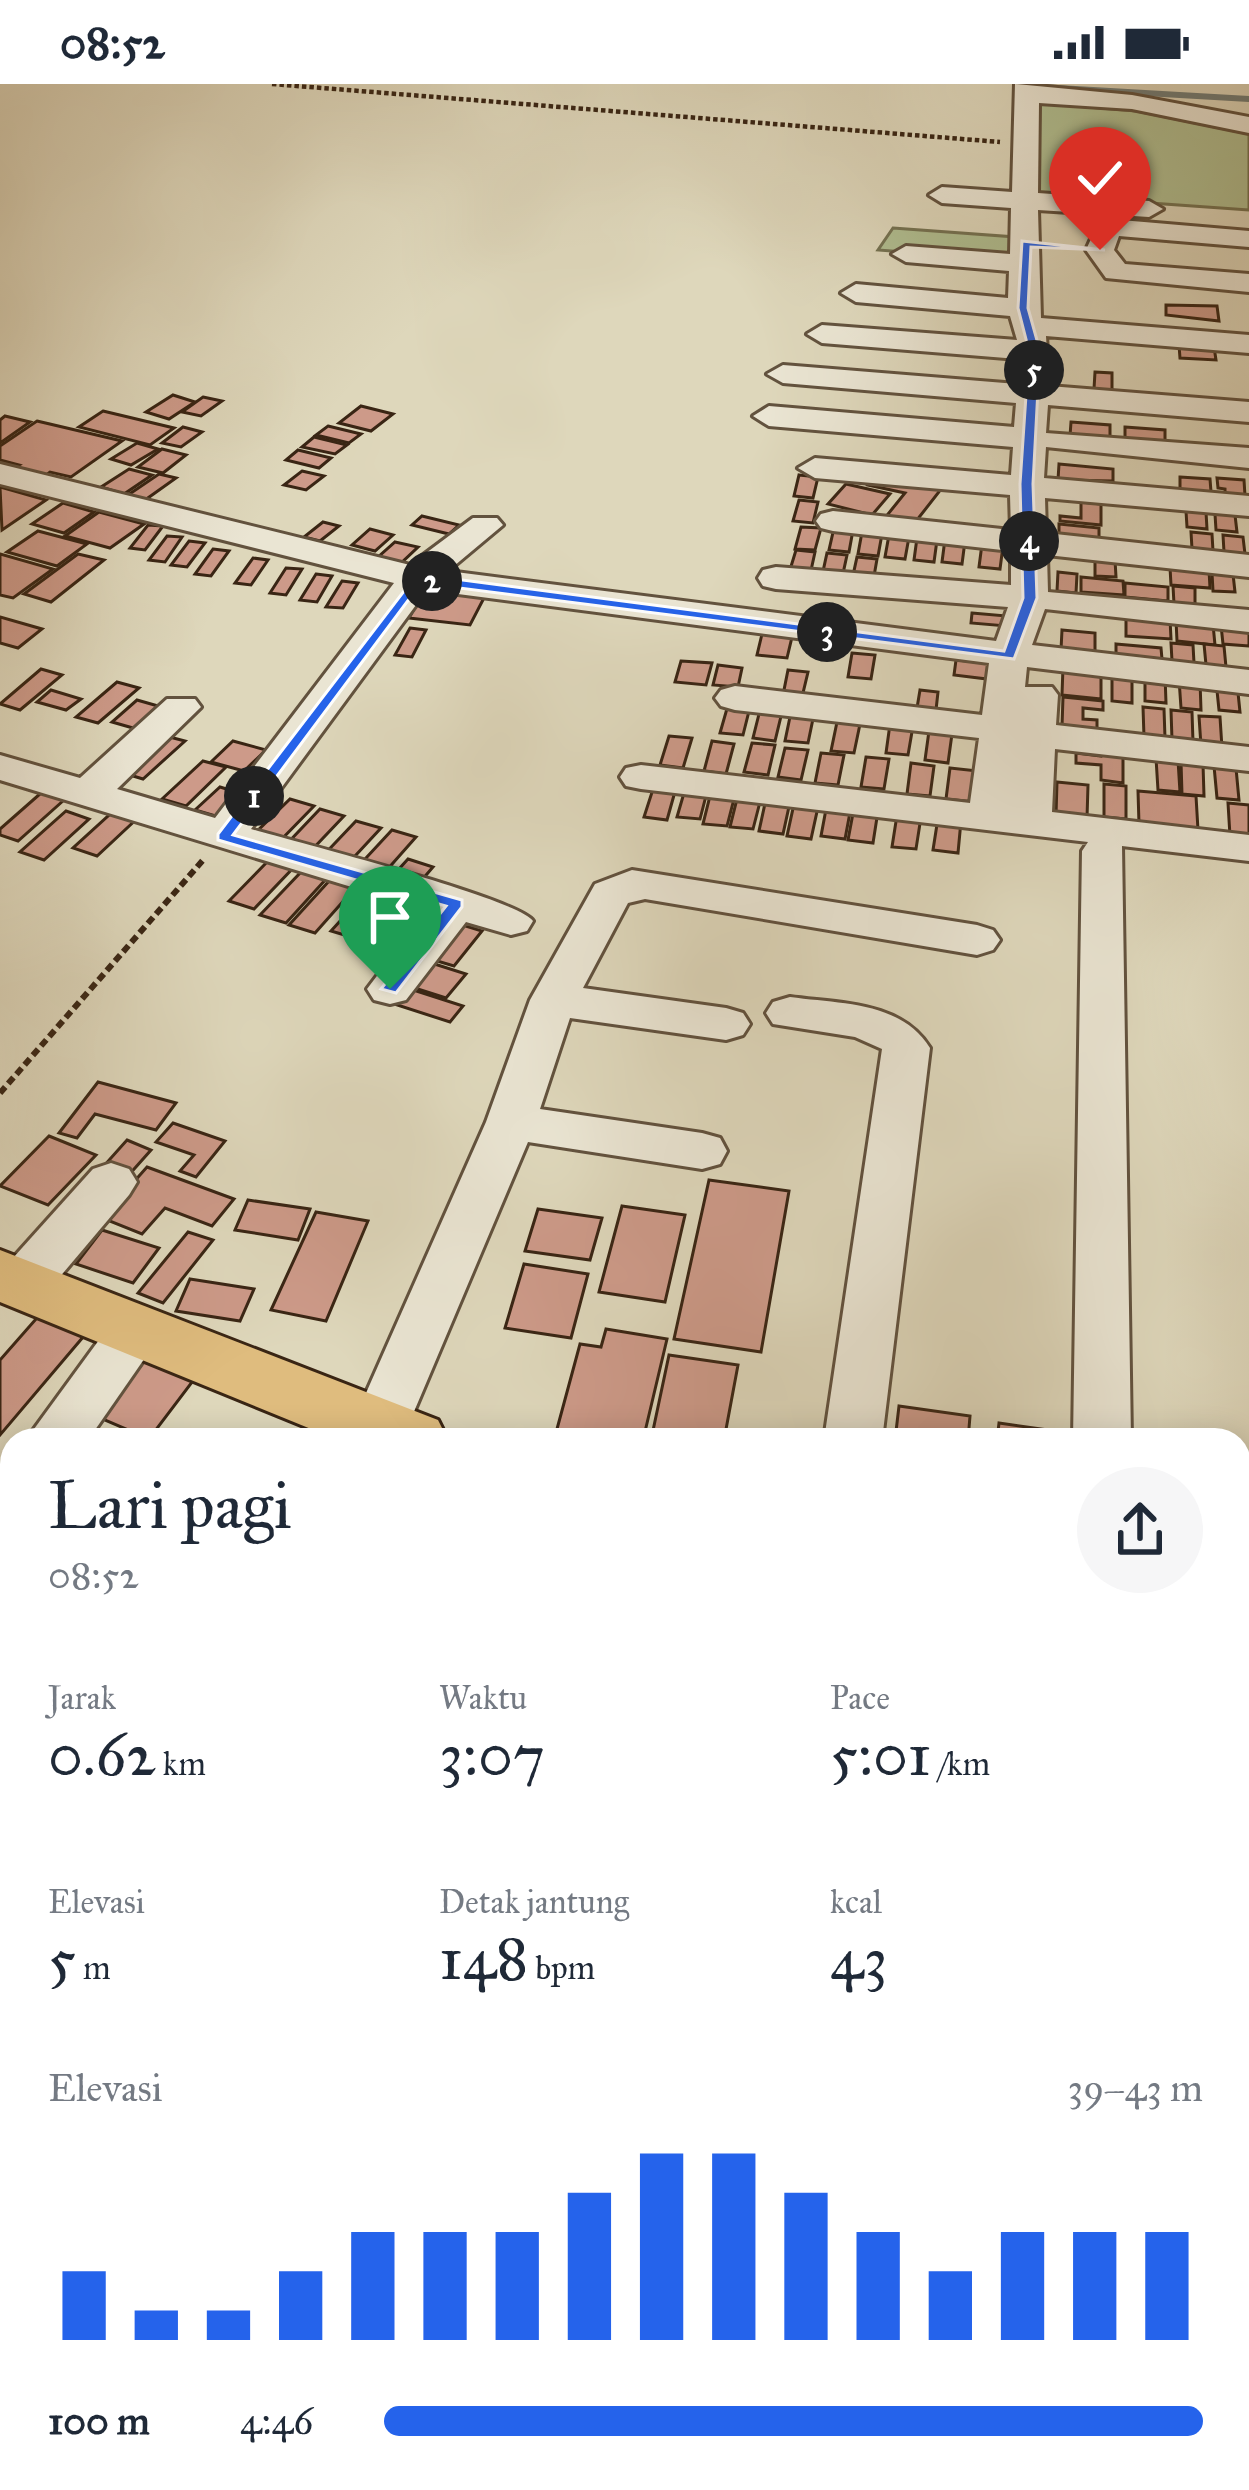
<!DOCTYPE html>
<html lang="id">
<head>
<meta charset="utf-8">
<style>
  body { margin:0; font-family:"IM FELL Great Primer",serif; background:#f6f6f7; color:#1f2937; height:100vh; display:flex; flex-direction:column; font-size:45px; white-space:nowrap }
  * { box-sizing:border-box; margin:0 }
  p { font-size:39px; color:#747a83 }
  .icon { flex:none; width:66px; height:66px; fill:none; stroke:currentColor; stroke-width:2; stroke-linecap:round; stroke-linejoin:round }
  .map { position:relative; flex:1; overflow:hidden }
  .panel { position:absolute; left:0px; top:1344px; width:1251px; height:1062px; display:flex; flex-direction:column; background:#fff; border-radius:36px 36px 0 0; box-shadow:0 6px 30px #0003 }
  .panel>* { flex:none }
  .pin { position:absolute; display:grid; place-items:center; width:102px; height:102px; color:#fff; margin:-123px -51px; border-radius:50% 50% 50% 0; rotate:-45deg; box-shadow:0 0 12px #0007 }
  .pin .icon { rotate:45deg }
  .km { position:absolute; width:60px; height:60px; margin:-30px; border-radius:50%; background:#222; color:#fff; font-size:33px; line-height:60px; text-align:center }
  .round { display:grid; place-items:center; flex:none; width:126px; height:126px; border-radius:63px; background:#f6f6f7 }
  .summary { display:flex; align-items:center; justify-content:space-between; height:204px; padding:0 48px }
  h1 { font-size:66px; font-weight:600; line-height:90px }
  .metrics { display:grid; grid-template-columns:repeat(3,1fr); gap:18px; height:204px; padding:12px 48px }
  .metrics div { display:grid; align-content:center }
  .metrics b { font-size:60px; font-weight:600 }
  .metrics small { font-size:33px; font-weight:400 }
  .metrics p { font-size:33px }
  .chart { height:336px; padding:24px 48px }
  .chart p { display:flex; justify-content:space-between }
  .chart svg { width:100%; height:216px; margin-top:12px; stroke:#2563eb; stroke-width:6 }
  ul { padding:0 48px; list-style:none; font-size:39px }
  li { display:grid; grid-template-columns:192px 144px 1fr; align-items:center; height:90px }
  li i { height:30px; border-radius:15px; background:#2563eb }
  .status { display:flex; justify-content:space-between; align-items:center; height:84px; padding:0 60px; background:#fff; direction:ltr }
  .status svg { height:33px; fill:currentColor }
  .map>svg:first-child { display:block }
  .green { fill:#b0be91; stroke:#747252; stroke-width:3 }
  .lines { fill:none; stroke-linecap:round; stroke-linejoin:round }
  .stream { stroke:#717d78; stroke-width:6 }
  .building { fill:#cd9a89; stroke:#392514; stroke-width:3 }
  .minor-casing { stroke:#62523e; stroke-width:6 }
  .major-casing { stroke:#392514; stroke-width:6 }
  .path-far1 { stroke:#392514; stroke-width:4.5; stroke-dasharray:4.5 3; stroke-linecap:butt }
  .path { stroke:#392514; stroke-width:6; stroke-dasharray:8 4.5; stroke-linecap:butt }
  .minor { fill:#eae5d3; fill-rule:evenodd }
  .major { fill:#dfbc7e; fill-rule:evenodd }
  .route { fill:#2563eb; stroke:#fff; stroke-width:3 }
</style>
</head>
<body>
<div class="status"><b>08:52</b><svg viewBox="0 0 49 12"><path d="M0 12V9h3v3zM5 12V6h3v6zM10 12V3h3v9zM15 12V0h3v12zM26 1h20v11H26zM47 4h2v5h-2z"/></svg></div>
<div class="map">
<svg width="1249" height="2406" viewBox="0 0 1249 2406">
  <rect width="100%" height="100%" fill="#ded7bb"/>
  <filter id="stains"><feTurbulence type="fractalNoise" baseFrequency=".00167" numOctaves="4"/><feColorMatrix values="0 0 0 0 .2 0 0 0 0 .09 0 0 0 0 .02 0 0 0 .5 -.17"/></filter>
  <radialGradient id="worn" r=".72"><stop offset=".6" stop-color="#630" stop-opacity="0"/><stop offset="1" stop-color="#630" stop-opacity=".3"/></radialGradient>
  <g class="green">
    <path d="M1040,19L1136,27L1249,50V126L1038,111Z"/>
    <path d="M893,144L1015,153L1013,176L878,166Z"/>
  </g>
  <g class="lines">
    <path class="stream" d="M1041,3L1249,15"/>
  </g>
  <g class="building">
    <path d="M1166,221L1217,222L1219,237L1166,231Z"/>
    <path d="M1179,261L1214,263L1216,276L1180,274Z"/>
    <path d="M1095,288L1112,289V307L1094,305Z"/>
    <path d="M173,311L195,318L169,335L146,328Z"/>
    <path d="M203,313L222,317L201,332L182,328Z"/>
    <path d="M361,322L393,330L371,347L339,339Z"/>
    <path d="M103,327L174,344L150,361L79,343Z"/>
    <path d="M5,332L30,338L0,359V336Z"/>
    <path d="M37,337L122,357L71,393L50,388L42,394L12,385L19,381L0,376V362Z"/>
    <path d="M1071,338L1110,341V355L1070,352Z"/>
    <path d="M328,342L361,350L349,359L316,351Z"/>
    <path d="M183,343L202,348L181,363L162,359Z"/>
    <path d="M1125,343L1165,346V360L1125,357Z"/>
    <path d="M314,353L347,361L335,370L302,363Z"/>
    <path d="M137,359L158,365L131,381L111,375Z"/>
    <path d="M162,365L186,371L163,389L138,383Z"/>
    <path d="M298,366L331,374L319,384L286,376Z"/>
    <path d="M1059,380L1113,385V397L1058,396Z"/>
    <path d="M129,385L152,391L124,410L101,403Z"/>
    <path d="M302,387L324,392L306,406L284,401Z"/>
    <path d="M159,390L176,394L145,416L128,411Z"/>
    <path d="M878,390L942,404L913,441L884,435L905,409L868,401Z"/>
    <path d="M799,391L818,393L813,414L794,412Z"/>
    <path d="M1180,393L1210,395L1211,408H1180Z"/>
    <path d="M1217,394L1244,396L1245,412L1225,410V405L1218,404Z"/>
    <path d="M846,400L890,410L872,431L828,420Z"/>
    <path d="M0,403L46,416L2,446Z"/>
    <path d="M799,416L818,418L813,439L793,437Z"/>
    <path d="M1081,418L1101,420V441L1060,437V432L1081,434Z"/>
    <path d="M63,419L94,428L64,449L32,440Z"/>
    <path d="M1186,427L1206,428L1207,445L1187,443Z"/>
    <path d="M99,428L144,440L110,464L65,452Z"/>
    <path d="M1215,430L1235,431L1237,448L1216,446Z"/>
    <path d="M422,432L459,441L449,450L412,441Z"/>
    <path d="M323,438L339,442L320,457L304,453Z"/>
    <path d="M1059,440L1099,444V458L1059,454Z"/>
    <path d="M148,441L163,442L145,466L130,464Z"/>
    <path d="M801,443L821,444L815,466L795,465Z"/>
    <path d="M834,444L853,446L849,468L829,466Z"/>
    <path d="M370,445L393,451L375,467L352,461Z"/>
    <path d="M38,447L87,460L57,482L7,468Z"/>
    <path d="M862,448L882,450L878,472L858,470Z"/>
    <path d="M1191,448L1212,450L1213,467L1192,465Z"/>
    <path d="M889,451L909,453L905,475L885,473Z"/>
    <path d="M1223,451L1243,453L1245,470L1224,468Z"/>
    <path d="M167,452L182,453L165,478L149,476Z"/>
    <path d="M917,454L937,456L934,478L914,476Z"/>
    <path d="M945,455L965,457L962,480L942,478Z"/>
    <path d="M189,457L205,459L187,483L171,481Z"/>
    <path d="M395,458L418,463L400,480L377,474Z"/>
    <path d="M982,460L1003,462L1000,485L979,483Z"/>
    <path d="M213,465L229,467L211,492L195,490Z"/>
    <path d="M796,466L815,468L810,491L789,489Z"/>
    <path d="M827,469L847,471L842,494L822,492Z"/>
    <path d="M0,470L53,485L13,514L0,511Z"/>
    <path d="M78,470L104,476L51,518L24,510Z"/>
    <path d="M857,473L877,475L873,498L852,496Z"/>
    <path d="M253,474L268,476L251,501L235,499Z"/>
    <path d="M1095,474L1115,476L1116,493L1095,492Z"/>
    <path d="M1170,483L1209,486L1210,504L1171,501Z"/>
    <path d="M286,484L302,485L286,511L270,509Z"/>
    <path d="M1058,488L1077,490L1076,509L1057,507Z"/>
    <path d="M1212,489L1233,490L1235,508L1213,507Z"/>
    <path d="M316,490L332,492L317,518L300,516Z"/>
    <path d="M1081,493L1123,497L1124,511L1081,508Z"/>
    <path d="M342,497L358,499L343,524L326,523Z"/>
    <path d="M1125,499L1168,503V517L1125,513Z"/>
    <path d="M1173,502L1195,504V522L1174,520Z"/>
    <path d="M425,505L485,512L470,541L409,534Z"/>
    <path d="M972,529L1007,532L1006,542L971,539Z"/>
    <path d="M1126,531L1170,535L1171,555L1126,552Z"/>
    <path d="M0,533L42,545L18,564L0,559Z"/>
    <path d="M1176,536L1213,540L1215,561L1177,557Z"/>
    <path d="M1221,541L1249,543V562L1223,560Z"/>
    <path d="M410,544L426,546L412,573L395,571Z"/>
    <path d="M1062,546L1095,549V569L1061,566Z"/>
    <path d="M762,550L792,553L787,574L757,571Z"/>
    <path d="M1171,559L1193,561L1194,579L1172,577Z"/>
    <path d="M1116,560L1161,564L1162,575L1116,571Z"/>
    <path d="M1204,560L1224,562L1226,583L1206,581Z"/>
    <path d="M852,569L875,571L871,595L848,593Z"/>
    <path d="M956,576L989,579L987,595L954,591Z"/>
    <path d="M681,577L712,579L706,601L675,598Z"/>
    <path d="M718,581L742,584L738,603L713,601Z"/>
    <path d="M1063,583L1101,586V615L1062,611Z"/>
    <path d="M41,585L62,591L20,626L0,620Z"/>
    <path d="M788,586L808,588L802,613L783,611Z"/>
    <path d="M1112,588L1132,590V619L1112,617Z"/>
    <path d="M1145,589L1165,591L1166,619L1145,617Z"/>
    <path d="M1179,595L1200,597L1201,626L1181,624Z"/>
    <path d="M1216,597L1237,599L1240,628L1219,626Z"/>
    <path d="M117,598L139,604L98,639L76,633Z"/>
    <path d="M51,606L81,615L66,626L37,618Z"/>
    <path d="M920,606L938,608L936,626L917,624Z"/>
    <path d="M1063,613L1103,617V626L1083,624V635L1097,636V646L1062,643Z"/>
    <path d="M137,616L172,626L147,648L112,638Z"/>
    <path d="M728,621L750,623L743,651L720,649Z"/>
    <path d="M1143,623L1164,625L1165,654L1144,653Z"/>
    <path d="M760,626L782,628L775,657L753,654Z"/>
    <path d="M1171,626L1192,628L1193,658L1172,656Z"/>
    <path d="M791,628L814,630L808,659L785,657Z"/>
    <path d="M1199,632L1220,633L1222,664L1201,662Z"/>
    <path d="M837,638L860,640L854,669L831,667Z"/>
    <path d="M890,640L913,642L908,671L886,669Z"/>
    <path d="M929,647L952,650L948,679L925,676Z"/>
    <path d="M162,651L185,657L143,695L120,688Z"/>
    <path d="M669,652L692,654L683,684L660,681Z"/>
    <path d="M233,657L266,666L244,687L211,678Z"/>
    <path d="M712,657L734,660L726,690L704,687Z"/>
    <path d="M752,659L775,661L768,691L744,688Z"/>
    <path d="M785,664L808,666L801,696L778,693Z"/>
    <path d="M1102,665L1123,667V699L1101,696V681L1076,679V669L1101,672Z"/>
    <path d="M821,669L844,671L838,701L815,699Z"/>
    <path d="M866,673L889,675L884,705L861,703Z"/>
    <path d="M1156,674L1178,676L1180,708L1158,706Z"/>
    <path d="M203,677L226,683L186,722L162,715Z"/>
    <path d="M1181,678L1203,680L1204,712L1182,710Z"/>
    <path d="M911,679L934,682L930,712L907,710Z"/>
    <path d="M1214,682L1236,684L1239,716L1217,714Z"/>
    <path d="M950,684L987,688L984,719L946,715Z"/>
    <path d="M1057,698L1088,701L1087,734L1056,731Z"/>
    <path d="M1104,700L1126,702V735L1104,733Z"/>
    <path d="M654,702L676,704L667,736L644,733Z"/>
    <path d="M686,702L708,704L700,735L677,733Z"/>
    <path d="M220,703L243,710L219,733L195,726Z"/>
    <path d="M1138,707L1196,712L1198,746L1139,740Z"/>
    <path d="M711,708L735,711L727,742L703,740Z"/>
    <path d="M41,709L64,716L18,757L0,751V745Z"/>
    <path d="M738,711L761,714L753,745L730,743Z"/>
    <path d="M290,715L314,722L274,763L249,755Z"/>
    <path d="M766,715L790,718L783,750L759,747Z"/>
    <path d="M1228,719L1249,721V754L1230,752Z"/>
    <path d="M794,720L818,723L811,755L787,752Z"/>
    <path d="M827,720L851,723L845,755L821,752Z"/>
    <path d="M118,723L142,730L97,772L73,764Z"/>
    <path d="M854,724L878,727L873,759L848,756Z"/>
    <path d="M320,725L344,732L305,773L281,766Z"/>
    <path d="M66,727L89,735L44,776L20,768Z"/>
    <path d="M897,731L921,733L916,765L892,763Z"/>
    <path d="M938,734L961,737L958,769L933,766Z"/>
    <path d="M356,737L381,744L342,786L317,778Z"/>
    <path d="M392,746L416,753L378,796L353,788Z"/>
    <path d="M271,774L296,781L254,825L229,817Z"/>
    <path d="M408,775L433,783L415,804L389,796Z"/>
    <path d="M302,787L327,794L286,839L260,831Z"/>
    <path d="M330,796L355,804L315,849L289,841Z"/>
    <path d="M372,802L398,810L358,855L331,847Z"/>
    <path d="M422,817L449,824L410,870L383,862Z"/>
    <path d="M456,839L482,847L454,882L427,874Z"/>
    <path d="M422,876L466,890L446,914L402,900Z"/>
    <path d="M401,902L463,922L450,938L388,918Z"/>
    <path d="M98,998L176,1019L156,1046L95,1030L77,1054L59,1049Z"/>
    <path d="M173,1039L225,1057L196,1093L180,1087L194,1071L156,1058Z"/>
    <path d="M49,1052L96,1071L48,1121L0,1102Z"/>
    <path d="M127,1056L151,1066L127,1093L102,1084Z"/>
    <path d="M147,1083L234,1115L212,1142L165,1124L142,1150L102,1134Z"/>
    <path d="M709,1096L789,1107L761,1268L674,1255Z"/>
    <path d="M248,1116L310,1125L298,1156L235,1146Z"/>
    <path d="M622,1122L685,1131L665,1218L599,1208Z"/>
    <path d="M538,1125L602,1134L590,1176L525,1167Z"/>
    <path d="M316,1128L368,1137L326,1237L271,1226Z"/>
    <path d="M102,1146L159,1164L133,1199L76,1180Z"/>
    <path d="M188,1148L213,1156L163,1219L138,1209Z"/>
    <path d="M524,1180L588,1190L571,1254L505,1244Z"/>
    <path d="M190,1195L254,1205L240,1237L176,1227Z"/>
    <path d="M43,1227L89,1246L0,1351V1276Z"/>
    <path d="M606,1245L667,1255L643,1356H554L580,1260L601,1263Z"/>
    <path d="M156,1262L205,1281L149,1355L100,1334Z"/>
    <path d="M669,1271L738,1281L724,1356H651Z"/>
    <path d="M899,1322L970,1332L968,1356H895Z"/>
    <path d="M999,1339L1070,1349V1356H997Z"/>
    <path d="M0,1591L12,1595V1695L0,1697Z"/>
  </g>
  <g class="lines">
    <defs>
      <g id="minor">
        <path d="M1015,0L1132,11L1249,33V49L1132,25L1039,19L1038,109L1149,117L1163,125L1149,133L1038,126L1041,234L1249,251V269L1046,252L1049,302L1249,318V338L1048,321L1046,349L1249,364V384L1046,363L1044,394L1249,412V432L1045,414L1046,449L1249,471V493L1047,471L1048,508L1249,526V548L1045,525L1032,561L1249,586V610L1027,583L1025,603H1052L1058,611L1056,641L1249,663V687L1055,665L1052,728L1249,751V777L1122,762L1131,1356H1073L1082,767L1088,758L641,705L626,702L620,693L626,684L641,681L970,719L979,654L735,626L721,622L715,614L721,606L735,602L982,631L989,579L427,506L251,745C293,757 519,815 533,837L527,847L511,851L466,838L406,916L390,920L374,916L367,905L427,826L0,696V671L80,694L167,615H195L201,623L117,705L215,734L394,499L0,400V380L410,481L473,434H497L503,441L448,487L996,557L1008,523L776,505L763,502L758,494L763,486L776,483L1011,501V467L833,447L821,444L816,437L821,430L833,427L1011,446L1010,411L815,394L798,384L815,374L1011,391L1013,363L769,342L753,332L769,322L1014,343L1016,319L783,299L767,290L783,281L1017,300L1019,275L822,259L807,250L822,241L1017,256L1010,232L856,218L841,209L856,200L1008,214L1009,187L906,178L892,170L906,162L1010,170L1011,124L942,119L929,111L942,103L1012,108Z"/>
        <path d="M1109,135L1249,147V163L1119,152L1114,166L1125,180L1249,190V208L1106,194L1086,166L1099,137Z"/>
        <path d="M632,786L977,841L993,846L1000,856L993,866L977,871L645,815L628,819L583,904L726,924L743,929L750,940L743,951L726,956L570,934L540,1025L702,1049L720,1054L727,1067L720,1080L702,1085L528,1058L402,1356H358L351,1343L486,1038L530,916L595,800Z"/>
        <path d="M790,913C840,920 901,917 930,964L882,1356H824L882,965L855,953L773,940L766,929L773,918Z"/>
        <path d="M111,1079L129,1085L137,1098L129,1111L42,1214L23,1220L4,1214L0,1192L4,1184L93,1085Z"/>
        <path d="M137,1224L156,1230L165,1245L88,1356H26L118,1230Z"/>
        <rect x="0" y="1384" width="12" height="50"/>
        <path d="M12,1681V1759L0,1764V1686Z"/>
        <path d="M699,2394H783L779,2406H695Z"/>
      </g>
      <g id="major">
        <path d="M0,1166L438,1336L448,1356H338L0,1218Z"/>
        <path d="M1239,1628L1249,1631V1705L1239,1702Z"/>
      </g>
    </defs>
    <use href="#minor" class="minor-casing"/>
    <use href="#major" class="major-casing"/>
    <path class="path-far1" d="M272,0L1000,58"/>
    <path class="path" d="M0,1009L204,775"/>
    <use href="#minor" class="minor"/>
    <use href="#major" class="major"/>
  </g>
  <path class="route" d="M1022,157L1105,166L1031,163L1028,224L1040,267L1033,400L1037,514L1014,575L421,499L233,751L462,816V823L396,909L381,905L446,822L218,756V750L417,490L1004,567L1023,514L1020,400L1029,267L1018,224Z"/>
  <rect width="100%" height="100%" filter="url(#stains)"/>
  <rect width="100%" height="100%" fill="url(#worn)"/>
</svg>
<div class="pin" style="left:390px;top:905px;background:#1e9e55"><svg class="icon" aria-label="arrive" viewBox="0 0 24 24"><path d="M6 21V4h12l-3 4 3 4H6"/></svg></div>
<div class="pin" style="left:1100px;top:166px;background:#d93025"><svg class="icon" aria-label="check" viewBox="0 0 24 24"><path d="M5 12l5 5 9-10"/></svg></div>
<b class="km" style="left:254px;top:712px">1</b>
<b class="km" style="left:432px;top:497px">2</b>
<b class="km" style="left:827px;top:548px">3</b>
<b class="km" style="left:1029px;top:457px">4</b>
<b class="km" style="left:1034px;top:286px">5</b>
<section class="panel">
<div class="summary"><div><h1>Lari pagi</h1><p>08:52</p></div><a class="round"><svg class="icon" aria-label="share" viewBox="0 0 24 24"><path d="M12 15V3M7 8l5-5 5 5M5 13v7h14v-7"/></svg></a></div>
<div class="metrics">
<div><p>Jarak</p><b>0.62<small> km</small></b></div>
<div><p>Waktu</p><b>3:07</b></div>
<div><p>Pace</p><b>5:01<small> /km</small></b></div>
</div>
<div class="metrics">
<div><p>Elevasi</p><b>5<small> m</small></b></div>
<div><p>Detak jantung</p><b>148<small> bpm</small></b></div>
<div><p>kcal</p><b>43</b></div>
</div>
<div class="chart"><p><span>Elevasi</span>39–43 m</p>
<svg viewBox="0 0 160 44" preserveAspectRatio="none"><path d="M5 44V30M15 44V38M25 44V38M35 44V30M45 44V22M55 44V22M65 44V22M75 44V14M85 44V6M95 44V6M105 44V14M115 44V22M125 44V30M135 44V22M145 44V22M155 44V22"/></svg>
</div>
<ul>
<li><b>100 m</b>4:46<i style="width:100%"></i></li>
</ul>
</section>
</div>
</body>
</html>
